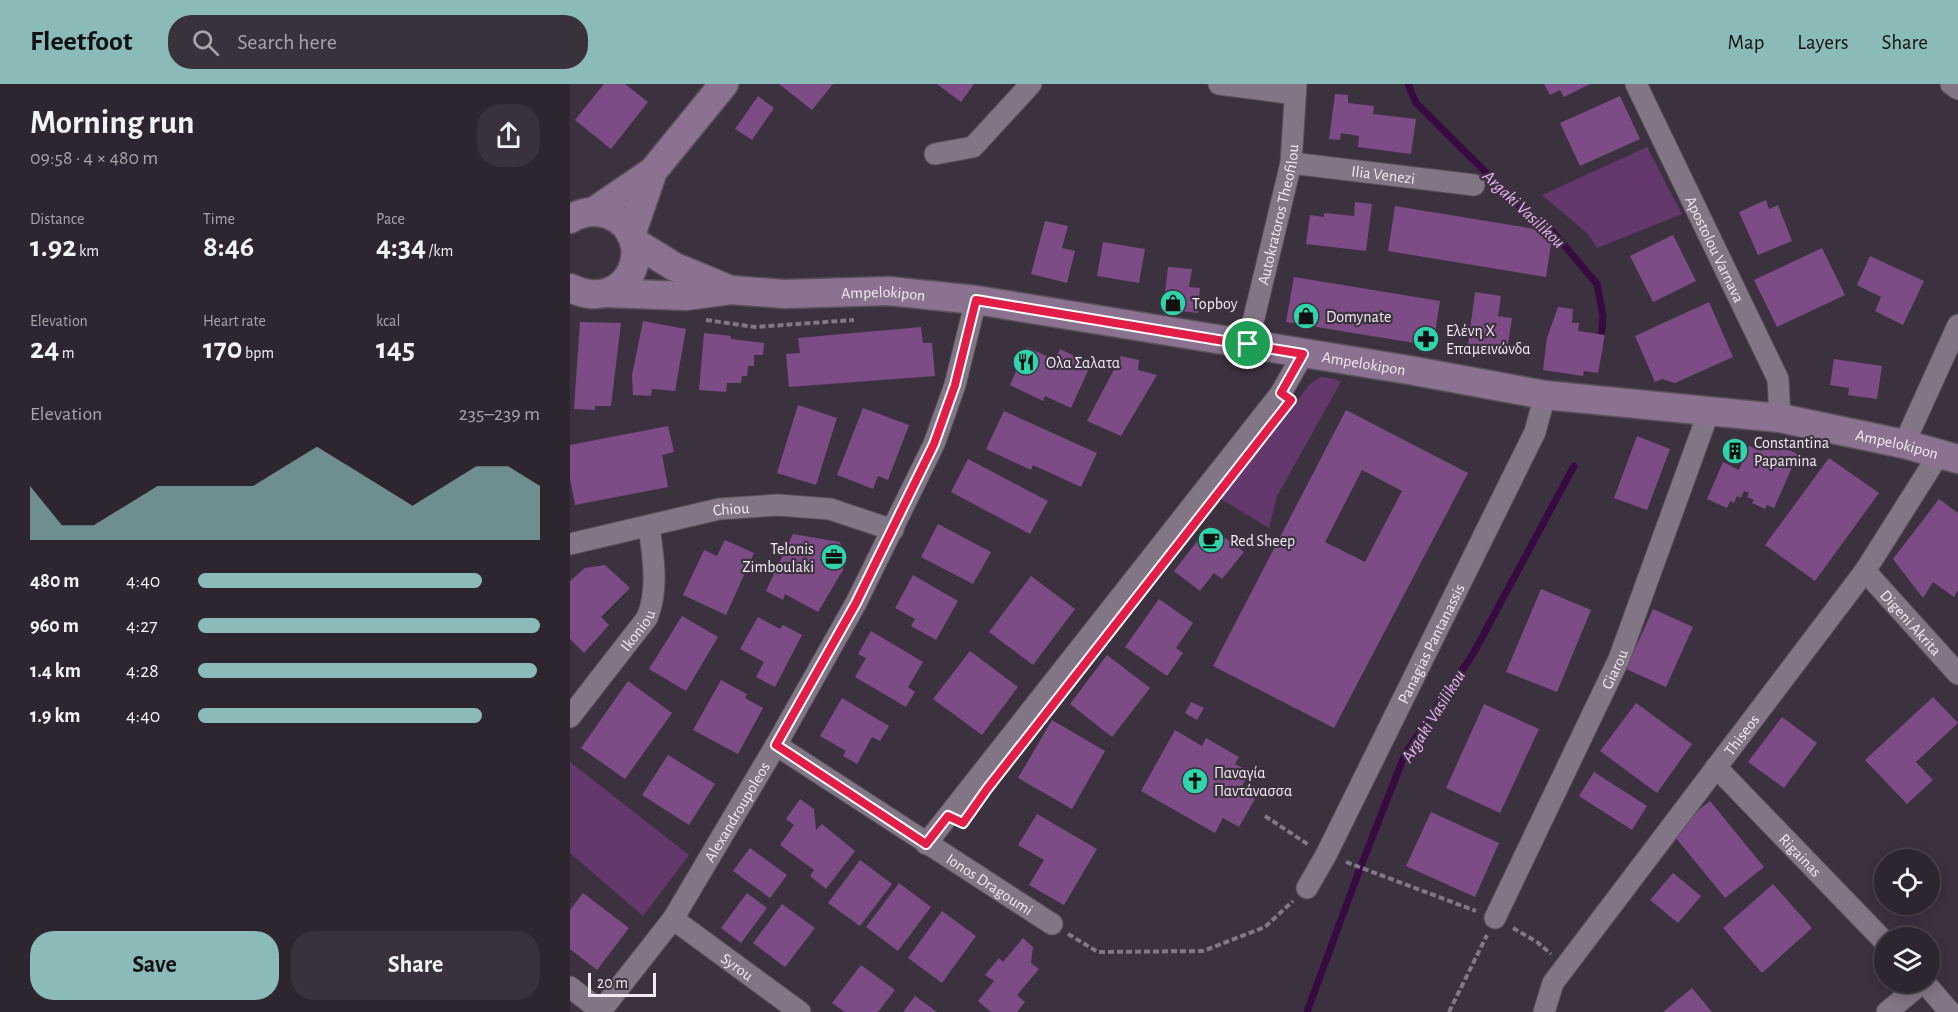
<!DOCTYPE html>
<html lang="en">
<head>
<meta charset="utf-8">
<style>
  body { margin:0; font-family:"Alegreya Sans",sans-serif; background:#39313b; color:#f1f3f6; height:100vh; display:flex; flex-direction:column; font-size:22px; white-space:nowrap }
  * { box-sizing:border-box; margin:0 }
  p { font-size:20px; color:#a7a5aa }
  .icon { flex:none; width:33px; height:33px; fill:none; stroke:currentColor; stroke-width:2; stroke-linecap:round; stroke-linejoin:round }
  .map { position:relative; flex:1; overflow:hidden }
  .sheet { display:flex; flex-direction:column; background:#2d252f; width:570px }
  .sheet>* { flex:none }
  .controls { position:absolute; left:1304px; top:765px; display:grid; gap:12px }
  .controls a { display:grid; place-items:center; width:66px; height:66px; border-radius:50%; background:#2d252f; box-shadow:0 3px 15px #0003,0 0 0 2px #48424b; font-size:30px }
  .scale { position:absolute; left:18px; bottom:15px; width:68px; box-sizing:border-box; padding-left:6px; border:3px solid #f2ebf3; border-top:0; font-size:16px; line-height:21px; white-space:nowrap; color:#f2ebf3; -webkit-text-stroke:4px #3c313f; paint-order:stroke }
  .pin { position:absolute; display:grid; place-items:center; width:51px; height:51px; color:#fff; margin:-26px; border:3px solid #fff; border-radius:50%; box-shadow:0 2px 6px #0007 }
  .round { display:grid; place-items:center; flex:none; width:63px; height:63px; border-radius:24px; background:#39313b }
  .head { display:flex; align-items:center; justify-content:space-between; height:102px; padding:0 30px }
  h1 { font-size:33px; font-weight:700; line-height:45px }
  .metrics { display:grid; grid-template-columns:repeat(3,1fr); gap:9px; height:102px; padding:6px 30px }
  .metrics div { display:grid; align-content:center }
  .metrics b { font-size:30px; font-weight:700 }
  .metrics small { font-size:16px; font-weight:400 }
  .metrics p { font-size:16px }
  .chart { height:168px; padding:12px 30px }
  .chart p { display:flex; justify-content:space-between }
  .chart svg { width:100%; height:108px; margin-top:6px; fill:#8bbbb9; opacity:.7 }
  .cta { display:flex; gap:12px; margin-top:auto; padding:12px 30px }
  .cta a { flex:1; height:69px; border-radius:24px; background:#8bbbb9; color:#111; font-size:24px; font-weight:700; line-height:69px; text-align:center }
  .cta a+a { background:#39313b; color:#f1f3f6 }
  ul { padding:0 30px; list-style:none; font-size:20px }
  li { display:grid; grid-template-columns:96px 72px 1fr; align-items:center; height:45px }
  li i { height:15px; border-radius:8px; background:#8bbbb9 }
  header { display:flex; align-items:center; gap:36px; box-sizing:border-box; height:84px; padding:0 30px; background:#8bbbb9; color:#111 }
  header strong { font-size:28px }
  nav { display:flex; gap:33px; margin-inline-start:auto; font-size:21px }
  .search { width:420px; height:54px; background:#39313b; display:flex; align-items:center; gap:15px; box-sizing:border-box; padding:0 21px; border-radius:24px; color:#a7a5aa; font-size:22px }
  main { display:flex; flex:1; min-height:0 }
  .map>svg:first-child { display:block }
  .green { fill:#64376d }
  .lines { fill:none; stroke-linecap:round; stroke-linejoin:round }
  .stream { stroke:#390942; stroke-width:7 }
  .building { fill:#7d4c87; fill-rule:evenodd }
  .street-casing { stroke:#59505b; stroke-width:23 }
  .secondary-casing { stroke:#59505b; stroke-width:31 }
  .path { stroke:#817883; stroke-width:4; stroke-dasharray:6 3; stroke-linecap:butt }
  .street { stroke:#827585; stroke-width:21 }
  .secondary { stroke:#8b7290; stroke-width:28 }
  .route-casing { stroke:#fff; stroke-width:12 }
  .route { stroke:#e11d48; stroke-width:8 }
  .labels { text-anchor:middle; stroke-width:4.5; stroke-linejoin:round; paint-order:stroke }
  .street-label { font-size:16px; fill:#f2ebf3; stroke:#3c313f }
  .poi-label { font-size:16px; fill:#f2ebf3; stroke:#3c313f; text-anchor:start }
  .water-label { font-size:18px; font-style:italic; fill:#edb5f9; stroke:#3c313f }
</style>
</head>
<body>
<header>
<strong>Fleetfoot</strong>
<div class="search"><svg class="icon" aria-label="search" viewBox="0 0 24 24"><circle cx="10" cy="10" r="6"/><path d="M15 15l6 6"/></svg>Search here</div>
<nav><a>Map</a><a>Layers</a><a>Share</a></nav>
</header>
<main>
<section class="sheet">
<div class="head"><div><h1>Morning run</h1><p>09:58 · 4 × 480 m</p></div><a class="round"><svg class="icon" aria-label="share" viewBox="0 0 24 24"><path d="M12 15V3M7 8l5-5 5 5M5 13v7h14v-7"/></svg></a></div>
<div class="metrics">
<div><p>Distance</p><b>1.92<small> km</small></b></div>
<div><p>Time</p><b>8:46</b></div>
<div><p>Pace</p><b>4:34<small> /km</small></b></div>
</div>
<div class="metrics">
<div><p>Elevation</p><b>24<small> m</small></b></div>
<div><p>Heart rate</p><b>170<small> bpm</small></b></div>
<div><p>kcal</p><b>145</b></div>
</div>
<div class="chart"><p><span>Elevation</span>235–239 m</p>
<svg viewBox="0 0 160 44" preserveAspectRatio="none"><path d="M0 44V22L10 38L20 38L30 30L40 22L50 22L60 22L70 22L80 14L90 6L100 14L110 22L120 30L130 22L140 14L150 14L160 22V44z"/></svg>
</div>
<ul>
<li><b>480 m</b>4:40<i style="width:83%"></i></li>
<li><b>960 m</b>4:27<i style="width:100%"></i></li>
<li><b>1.4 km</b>4:28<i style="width:99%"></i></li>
<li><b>1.9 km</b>4:40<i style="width:83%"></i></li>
</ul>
<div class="cta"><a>Save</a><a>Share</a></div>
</section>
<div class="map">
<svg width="1388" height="928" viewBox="0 0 1388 928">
  <rect width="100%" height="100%" fill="#3c313f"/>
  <g class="green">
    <path d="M1077,63L1112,130L1027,164L1018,150L972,111Z"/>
    <path d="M751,293L765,295L771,298L707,412L699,444L651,415L740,300Z"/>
    <path d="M0,678L119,771L73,832L0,769Z"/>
  </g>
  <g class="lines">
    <g class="stream">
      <path d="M838,0L846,19L967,139L983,148L1027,200L1033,232L1031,258"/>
      <path d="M737,928L789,787L835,670L903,570L1004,382"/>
    </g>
  </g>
  <g class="building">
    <path d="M34,0H55L78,18L41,65L5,36Z"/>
    <path d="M209,0H263L242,26Z"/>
    <path d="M367,0H404L391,18Z"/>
    <path d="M974,0H1020L994,13L990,6L980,11Z"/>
    <path d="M765,10L778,11V19L804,22L803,30L846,35L841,70L788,63L789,52L771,49L770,56L759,55Z"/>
    <path d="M188,12L204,24L182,56L165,45Z"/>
    <path d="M1050,12L1070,55L1010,82L990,39Z"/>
    <path d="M1196,116L1199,125L1208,121L1222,157L1188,171L1169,128Z"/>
    <path d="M785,118L802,120L796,167L736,160L740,131L754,133V129L784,132Z"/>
    <path d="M825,122L983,148L976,193L818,167Z"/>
    <path d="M475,137L498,142L492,164L505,167L497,199L461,190Z"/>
    <path d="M1103,151L1126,197L1083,218L1060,172Z"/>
    <path d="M533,158L575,165L569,199L527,192Z"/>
    <path d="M1252,164L1275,211L1207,243L1184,196Z"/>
    <path d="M1300,172L1354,197L1333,241L1305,227L1311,213L1287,201Z"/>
    <path d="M598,183L622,185L619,203L630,204L628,229L593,225Z"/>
    <path d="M724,193L870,217L863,262L716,238Z"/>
    <path d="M905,208L931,212L928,232L942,234L937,267L898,261Z"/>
    <path d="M1139,218L1163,273L1105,299L1092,295L1085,298L1065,252Z"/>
    <path d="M988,223L1003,225L1002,239H1009L1008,247L1035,251L1028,289L1014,287L1013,292L973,286L977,254Z"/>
    <path d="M73,237L116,245L105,307L82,305L81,312L63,311L62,291Z"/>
    <path d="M10,238L51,239L41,322H25V326L4,325Z"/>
    <path d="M351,243L353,259H362L365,292L219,303L216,270L230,269L228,254Z"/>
    <path d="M134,249L161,252V255L194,259L193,271H184V282H178L177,292H172L171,299H157L156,308L129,306Z"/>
    <path d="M457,263L485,276L490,265L521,280L501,324L475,312L473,317L440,301Z"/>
    <path d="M551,272L569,276L568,286L587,291L551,352L517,337Z"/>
    <path d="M1264,275L1312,282L1307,315L1278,311L1279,304L1260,301Z"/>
    <path d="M228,321L267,334L246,401L207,389Z"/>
    <path d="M293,324L339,341L318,396L308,392L303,405L267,391Z"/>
    <path d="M776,326L898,389L764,644L643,582ZM792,386L832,407L795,478L755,458Z"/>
    <path d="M434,327L527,369L511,403L463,381L461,386L416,365Z"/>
    <path d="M98,342L104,368L92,371L98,403L5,421L0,394V361Z"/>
    <path d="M1067,352L1100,365L1077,426L1044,414Z"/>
    <path d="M1163,353L1177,359L1167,381L1153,374Z"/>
    <path d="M1197,357L1228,370L1204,424L1197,421L1195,425L1182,419L1184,416L1177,413L1179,409L1174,407L1171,414L1167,412L1164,419L1160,417L1157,424L1137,415L1153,378L1169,386L1179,362L1192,367Z"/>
    <path d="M1259,374L1309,409L1245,497L1195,461Z"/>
    <path d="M398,375L478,417L460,450L381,408Z"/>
    <path d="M1369,415L1388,429V506L1384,513L1363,498L1353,514L1323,475Z"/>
    <path d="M368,440L421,468L403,500L351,473Z"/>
    <path d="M639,442L674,468L652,495L644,489L630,507L604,487Z"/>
    <path d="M223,450L270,458L275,474L273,486L248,528L215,510L213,516L196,507Z"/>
    <path d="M155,456L184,469L156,531L113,511L134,466L147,472Z"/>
    <path d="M35,481L60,504L31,533L39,541L14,569L0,555V497L15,484Z"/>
    <path d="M343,491L388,517L366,556L341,542L345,535L325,524Z"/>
    <path d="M461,492L505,525L463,581L419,548Z"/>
    <path d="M971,505L1021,526L987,608L936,588Z"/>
    <path d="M589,515L623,539L606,564L613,569L597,592L555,563Z"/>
    <path d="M1083,525L1123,543L1096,603L1056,585Z"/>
    <path d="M112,532L148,553L116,607L79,585Z"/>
    <path d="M188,533L210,545L213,541L232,551L205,603L186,593L194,578L170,565Z"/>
    <path d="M301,547L353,578L338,603L345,608L336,623L285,593L296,574L288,570Z"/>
    <path d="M400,567L448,603L412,651L363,615Z"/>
    <path d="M537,571L580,604L542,653L500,620Z"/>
    <path d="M151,596L177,610L175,614L193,624L168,670L123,646Z"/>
    <path d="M58,597L102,629L55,695L11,664Z"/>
    <path d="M1363,613L1388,639L1346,678L1363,696L1337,720L1295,676Z"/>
    <path d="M272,614L319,642L310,657L302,653L287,680L273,672L276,667L250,652Z"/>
    <path d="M621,618L634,624L627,636L615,629Z"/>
    <path d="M1066,619L1122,660L1087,709L1030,667Z"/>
    <path d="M914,620L969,645L930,729L876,704Z"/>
    <path d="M1212,633L1247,659L1214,704L1178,678Z"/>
    <path d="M482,636L535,667L502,725L448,694Z"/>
    <path d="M605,646L632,662L636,654L669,673L665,680L680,688L669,707L685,715L669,743L653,734L645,749L571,707Z"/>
    <path d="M98,671L145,700L119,741L72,711Z"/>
    <path d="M1024,688L1077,722L1062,746L1009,712Z"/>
    <path d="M230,715L244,725L246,746L252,740L285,767L256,805L240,792L244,786L210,761L224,741L216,735Z"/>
    <path d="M1140,717L1194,783L1155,814L1101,748Z"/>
    <path d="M861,728L929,759L905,813L836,782Z"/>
    <path d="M467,730L527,765L494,821L459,801L474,776L448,761Z"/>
    <path d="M180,764L217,791L200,814L163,787Z"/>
    <path d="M290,776L322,800L290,842L258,819Z"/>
    <path d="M1103,789L1131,812L1108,839L1080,816Z"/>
    <path d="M329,799L361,823L328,867L296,843Z"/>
    <path d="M1203,800L1242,844L1192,889L1153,844Z"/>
    <path d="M13,809L59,844L27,886L0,865V826Z"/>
    <path d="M177,809L197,824L171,859L151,844Z"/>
    <path d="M212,820L245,844L215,883L183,859Z"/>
    <path d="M372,827L406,852L372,899L338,874Z"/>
    <path d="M453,854L463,863L461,879L469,885L447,911L455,918L447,928H421L408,917L424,897L415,891L429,874L433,878Z"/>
    <path d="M291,881L325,906L308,928H275L262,919Z"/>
    <path d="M1122,904L1142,928H1093Z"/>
    <path d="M345,912L367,928H333Z"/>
  </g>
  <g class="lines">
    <defs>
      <g id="street">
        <path d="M649,0L725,10"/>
        <path id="s1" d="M1066,0L1208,295L1210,334"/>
        <path d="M1381,0L1388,5"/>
        <path d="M365,70L403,63L461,0"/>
        <path id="s2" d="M721,79L904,101"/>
        <path id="s3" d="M678,259L721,79L726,0"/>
        <path d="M1334,360L1388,241"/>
        <path id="s4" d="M0,460L149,425L208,421L260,425L323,446"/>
        <path id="s5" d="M1295,487L1388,590"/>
        <path id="s6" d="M0,633L77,534C89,505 83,473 79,442"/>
        <path id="s7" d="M206,661L482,840"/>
        <path id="s8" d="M1146,683L1314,857"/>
        <path d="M356,760L711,309L733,270"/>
        <path id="s9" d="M737,804L756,771L965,348L975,311"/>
        <path id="s10" d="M925,834L1049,575L1139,327"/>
        <path id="s11" d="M103,835L230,928"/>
        <path d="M1354,898L1380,928"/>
        <path d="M0,903L31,927"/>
        <path id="s12" d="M30,928L103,835L206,661L286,519L364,360L385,301L406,216"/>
        <path id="s13" d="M974,928L983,899L1295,487L1369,370"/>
        <path d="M1317,928L1353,898"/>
      </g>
      <g id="secondary">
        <path d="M23,128L83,87L154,0"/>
        <path d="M0,135C13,127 26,126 40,131C90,153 61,233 0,204"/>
        <path d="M61,151L83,87"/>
        <path d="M64,158L105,183L158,205"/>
        <path id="s14" d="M38,209L116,212L161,206L215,210L319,207L406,216L839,286L975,311L1210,334L1334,360L1388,375"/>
      </g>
    </defs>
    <use href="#street" class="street-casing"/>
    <use href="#secondary" class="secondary-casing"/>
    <g class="path">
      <path d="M136,236L185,243L284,236"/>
      <path d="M695,732L739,761"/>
      <path d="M776,778L906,827"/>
      <path d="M943,844L967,858L981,870"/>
      <path d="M498,850L528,868L633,867L695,843L723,817"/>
      <path d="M879,928L917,851"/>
    </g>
    <use href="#street" class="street"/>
    <use href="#secondary" class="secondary"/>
  </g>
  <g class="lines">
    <defs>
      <path id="route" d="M406,216L733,270L711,309L721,316L417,705L393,739L378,732L356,760L206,661L286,519L364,360L385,301Z"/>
    </defs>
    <use href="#route" class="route-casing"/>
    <use href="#route" class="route"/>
  </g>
  <defs>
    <symbol id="shop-disc" viewBox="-11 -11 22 22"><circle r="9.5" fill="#2ed4aa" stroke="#3c313f"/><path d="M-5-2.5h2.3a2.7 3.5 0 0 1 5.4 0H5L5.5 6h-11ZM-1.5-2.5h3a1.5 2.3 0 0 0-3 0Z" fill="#111"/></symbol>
    <symbol id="pharmacy-disc" viewBox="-11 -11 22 22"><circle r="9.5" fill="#2ed4aa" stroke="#3c313f"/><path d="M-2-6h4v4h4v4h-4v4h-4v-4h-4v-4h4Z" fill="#111"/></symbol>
    <symbol id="restaurant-disc" viewBox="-11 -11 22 22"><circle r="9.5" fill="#2ed4aa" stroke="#3c313f"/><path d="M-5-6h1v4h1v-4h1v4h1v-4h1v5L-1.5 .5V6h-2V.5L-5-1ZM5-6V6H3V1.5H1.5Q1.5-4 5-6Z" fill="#111"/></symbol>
    <symbol id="building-disc" viewBox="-11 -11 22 22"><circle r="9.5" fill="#2ed4aa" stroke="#3c313f"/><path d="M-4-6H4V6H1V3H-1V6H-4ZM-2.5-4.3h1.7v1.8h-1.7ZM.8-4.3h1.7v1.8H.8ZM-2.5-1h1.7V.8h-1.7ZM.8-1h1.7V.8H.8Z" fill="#111"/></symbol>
    <symbol id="cafe-disc" viewBox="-11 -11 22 22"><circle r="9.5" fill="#2ed4aa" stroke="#3c313f"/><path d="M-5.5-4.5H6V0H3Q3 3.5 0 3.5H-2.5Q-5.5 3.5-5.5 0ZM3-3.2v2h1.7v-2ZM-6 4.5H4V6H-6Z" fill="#111"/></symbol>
    <symbol id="office-disc" viewBox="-11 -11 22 22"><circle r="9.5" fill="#2ed4aa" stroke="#3c313f"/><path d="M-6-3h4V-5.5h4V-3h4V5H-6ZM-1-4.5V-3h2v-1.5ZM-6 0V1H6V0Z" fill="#111"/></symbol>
    <symbol id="church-disc" viewBox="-11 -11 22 22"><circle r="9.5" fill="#2ed4aa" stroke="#3c313f"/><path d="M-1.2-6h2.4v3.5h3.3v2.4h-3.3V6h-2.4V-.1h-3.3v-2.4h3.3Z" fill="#111"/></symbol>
  </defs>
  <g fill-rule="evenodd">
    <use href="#shop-disc" x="588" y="204" width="30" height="30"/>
    <use href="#shop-disc" x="721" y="217" width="30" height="30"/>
    <use href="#pharmacy-disc" x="841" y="240" width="30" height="30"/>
    <use href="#restaurant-disc" x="441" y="263" width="30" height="30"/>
    <use href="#building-disc" x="1150" y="352" width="30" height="30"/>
    <use href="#cafe-disc" x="626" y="441" width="30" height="30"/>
    <use href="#office-disc" x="249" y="458" width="30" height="30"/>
    <use href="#church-disc" x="610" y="682" width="30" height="30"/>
  </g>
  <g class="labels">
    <g class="street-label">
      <text dy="6" stroke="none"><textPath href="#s2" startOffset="93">Ilia Venezi</textPath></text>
      <text dy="6" stroke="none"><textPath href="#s3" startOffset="132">Autokratoros Theofilou</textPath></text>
      <text dy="6" stroke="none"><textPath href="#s1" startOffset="183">Apostolou Varnava</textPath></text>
      <text dy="6" stroke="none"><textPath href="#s14" startOffset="276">Ampelokipon</textPath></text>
      <text dy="6" stroke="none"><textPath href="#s14" startOffset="762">Ampelokipon</textPath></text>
      <text dy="6" stroke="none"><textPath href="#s14" startOffset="1302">Ampelokipon</textPath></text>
      <text dy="6" stroke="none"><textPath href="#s4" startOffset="165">Chiou</textPath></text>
      <text dy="6" stroke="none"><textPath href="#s5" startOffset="69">Digeni Akrita</textPath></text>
      <text dy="6" stroke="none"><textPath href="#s6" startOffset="110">Ikoniou</textPath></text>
      <text dy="6" stroke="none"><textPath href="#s9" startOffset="274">Panagias Pantanassis</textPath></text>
      <text dy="6" stroke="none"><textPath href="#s10" startOffset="276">Giarou</textPath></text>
      <text dy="6" stroke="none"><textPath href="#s13" startOffset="342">Thiseos</textPath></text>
      <text dy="6" stroke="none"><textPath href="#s12" startOffset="243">Alexandroupoleos</textPath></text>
      <text dy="6" stroke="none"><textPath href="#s8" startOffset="122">Rigainas</textPath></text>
      <text dy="6" stroke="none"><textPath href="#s7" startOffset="255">Ionos Dragoumi</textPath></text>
      <text dy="6" stroke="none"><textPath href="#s11" startOffset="80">Syrou</textPath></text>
    </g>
    <g class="poi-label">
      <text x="622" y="225">Topboy</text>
      <text x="756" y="238">Domynate</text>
      <text x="876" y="252">Ελένη Χ<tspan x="876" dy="18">Επαμεινώνδα</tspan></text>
      <text x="476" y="284">Ολα Σαλατα</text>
      <text x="1184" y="364">Constantina<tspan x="1184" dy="18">Papamina</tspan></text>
      <text x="660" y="462">Red Sheep</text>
      <text x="244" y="470" text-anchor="end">Telonis<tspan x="244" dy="18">Zimboulaki</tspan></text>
      <text x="644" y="694">Παναγία<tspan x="644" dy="18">Παντάνασσα</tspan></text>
    </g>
    <g class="water-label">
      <text transform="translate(954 125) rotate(43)" y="6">Argaki Vasilikou</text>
      <text transform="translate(863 632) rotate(-58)" y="6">Argaki Vasilikou</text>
    </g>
  </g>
</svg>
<div class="controls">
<a><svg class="icon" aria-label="locate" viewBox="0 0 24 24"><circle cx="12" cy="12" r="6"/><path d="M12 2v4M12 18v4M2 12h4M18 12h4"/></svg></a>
<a><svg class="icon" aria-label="layers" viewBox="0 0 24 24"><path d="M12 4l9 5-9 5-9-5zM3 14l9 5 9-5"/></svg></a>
</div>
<div class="scale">20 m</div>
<div class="pin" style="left:678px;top:260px;background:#1e9e55"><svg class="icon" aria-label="arrive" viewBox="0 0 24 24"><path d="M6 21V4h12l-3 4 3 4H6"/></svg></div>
</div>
</main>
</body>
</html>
